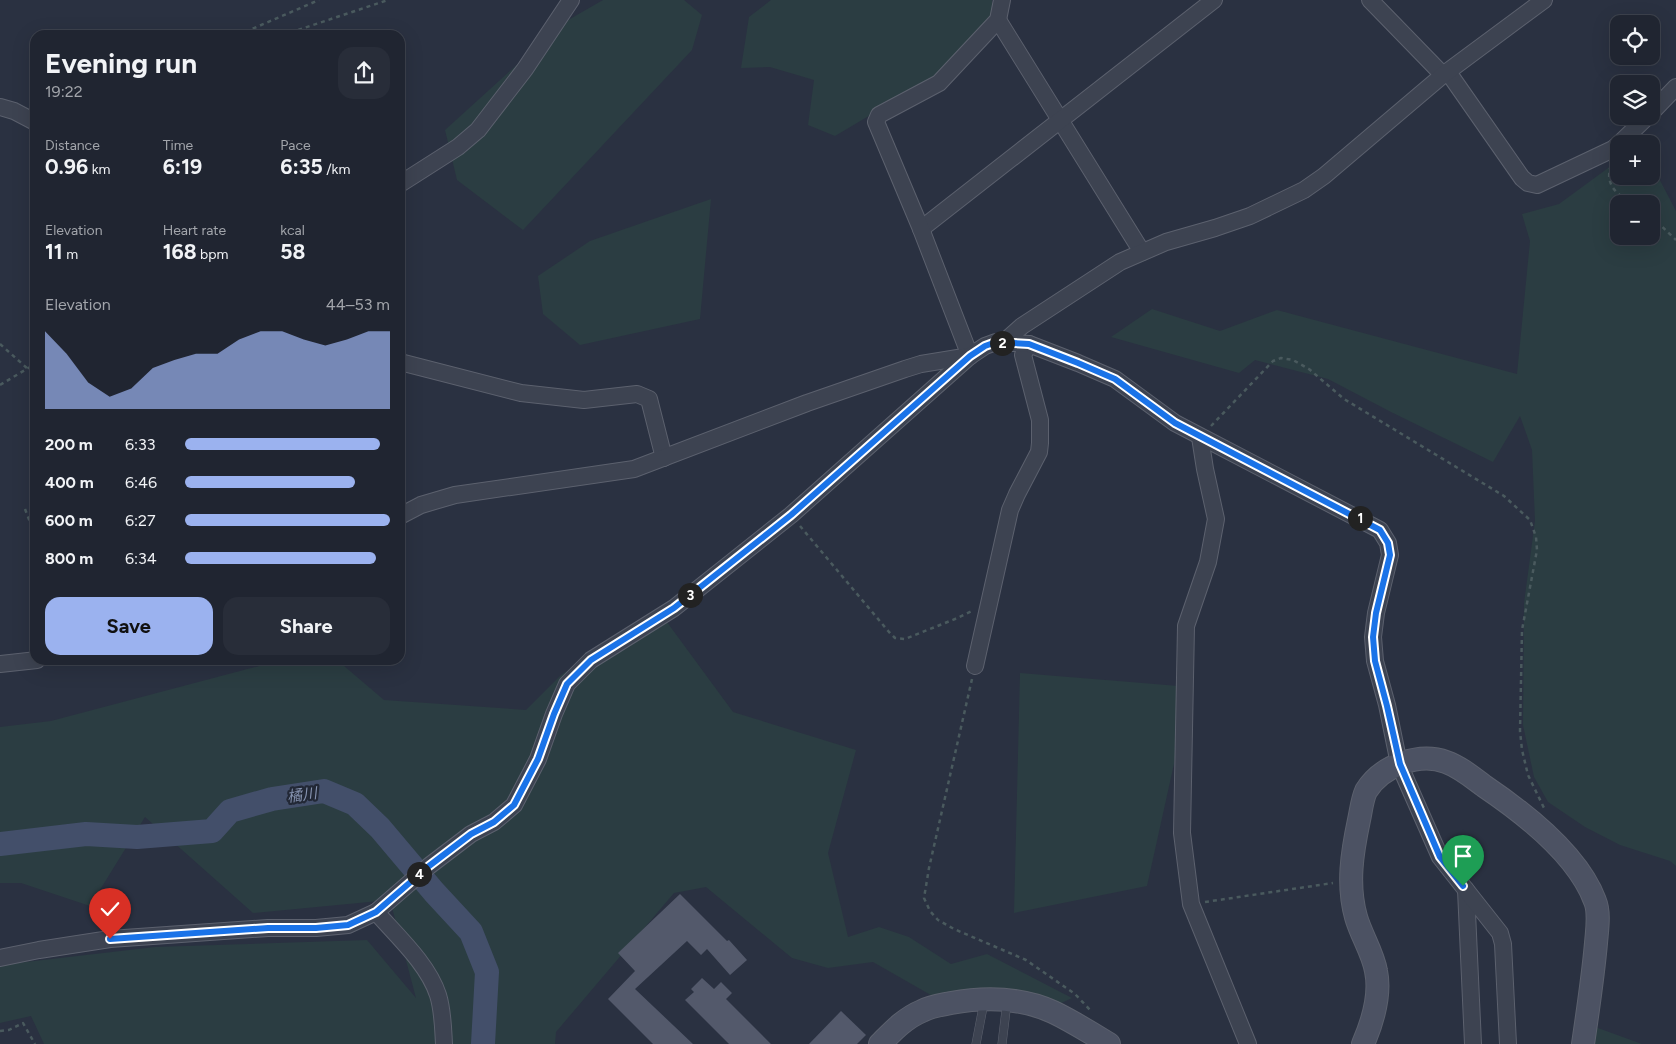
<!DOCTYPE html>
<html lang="en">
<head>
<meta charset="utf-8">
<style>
  body { margin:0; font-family:Figtree,"Noto Sans JP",sans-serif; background:#282d39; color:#f1f3f6; height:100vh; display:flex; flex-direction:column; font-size:19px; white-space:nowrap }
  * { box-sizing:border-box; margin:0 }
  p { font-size:16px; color:#a2a5ab }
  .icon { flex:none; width:28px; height:28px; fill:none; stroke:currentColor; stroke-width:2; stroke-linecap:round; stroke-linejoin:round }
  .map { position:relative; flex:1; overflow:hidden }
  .panel { position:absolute; left:30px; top:30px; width:375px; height:635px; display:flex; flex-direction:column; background:#202531; border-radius:15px; box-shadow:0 5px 20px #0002,0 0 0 1px #3d424d }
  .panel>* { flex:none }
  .fabs { position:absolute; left:1610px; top:15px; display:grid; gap:10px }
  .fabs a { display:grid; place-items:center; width:50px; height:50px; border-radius:10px; background:#202531; box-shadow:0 5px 20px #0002,0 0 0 1px #3d424d; font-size:25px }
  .pin { position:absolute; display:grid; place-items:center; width:42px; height:42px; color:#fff; margin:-51px -21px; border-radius:50% 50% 50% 0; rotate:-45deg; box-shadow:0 0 5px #0007 }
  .pin .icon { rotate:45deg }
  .km { position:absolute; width:25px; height:25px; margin:-12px; border-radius:50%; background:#222; color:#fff; font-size:14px; line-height:25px; text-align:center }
  .round { display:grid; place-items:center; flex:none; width:52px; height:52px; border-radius:15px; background:#282d39 }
  .head { display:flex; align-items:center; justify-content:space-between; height:85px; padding:0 15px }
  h1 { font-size:28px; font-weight:700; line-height:38px }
  .metrics { display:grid; grid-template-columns:repeat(3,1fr); gap:8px; height:85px; padding:5px 15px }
  .metrics div { display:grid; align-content:center }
  .metrics b { font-size:21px; font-weight:700 }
  .metrics small { font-size:14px; font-weight:400 }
  .metrics p { font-size:14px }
  .chart { height:140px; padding:10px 15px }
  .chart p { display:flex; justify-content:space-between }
  .chart svg { width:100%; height:90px; margin-top:5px; fill:#9bb2ef; opacity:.7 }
  .button { display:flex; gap:10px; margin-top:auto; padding:10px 15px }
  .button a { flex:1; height:58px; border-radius:15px; background:#9bb2ef; color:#111; font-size:20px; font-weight:700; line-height:58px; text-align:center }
  .button a+a { background:#282d39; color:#f1f3f6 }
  ul { padding:0 15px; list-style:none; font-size:16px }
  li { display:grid; grid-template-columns:80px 60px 1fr; align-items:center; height:38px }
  li i { height:12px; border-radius:6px; background:#9bb2ef }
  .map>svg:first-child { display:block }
  .green { fill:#2b3d42; fill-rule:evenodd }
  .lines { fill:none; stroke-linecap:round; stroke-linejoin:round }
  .river { stroke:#434f6a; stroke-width:24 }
  .building { fill:#53596b }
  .lane-casing { stroke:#5c616e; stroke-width:9 }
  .street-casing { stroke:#5c616e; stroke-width:18 }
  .secondary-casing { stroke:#5c616e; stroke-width:24 }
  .path { stroke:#4a5a5e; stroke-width:2.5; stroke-dasharray:4 4; stroke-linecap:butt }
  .lane { stroke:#3d4351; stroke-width:8 }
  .street { stroke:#3d4351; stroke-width:16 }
  .secondary { stroke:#4c5263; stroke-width:22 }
  .route-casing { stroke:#fff; stroke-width:10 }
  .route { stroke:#1a73e8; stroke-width:6 }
  .labels { text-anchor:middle; stroke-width:4.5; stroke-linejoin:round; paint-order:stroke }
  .water-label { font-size:15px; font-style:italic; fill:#8592af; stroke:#222836 }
</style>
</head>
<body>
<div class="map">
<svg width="1676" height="1044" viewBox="0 0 1676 1044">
  <rect width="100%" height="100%" fill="#2a3141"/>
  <g class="green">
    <path d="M603,0H684L702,15L692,50L523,230L457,180L445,130L563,23Z"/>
    <path d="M771,0H992V18L937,79L889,104L835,136L808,125L814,80L770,67L741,68L749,17Z"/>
    <path d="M1619,160V176H1651V163L1676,211V866L1670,861L1620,845L1585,827L1548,802L1534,777L1523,725L1524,603L1535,521L1532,450L1520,416L1493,462L1391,412L1328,379L1255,360L1239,373L1111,337L1152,309L1220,331L1277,310L1517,374L1530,241L1522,214L1559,204ZM1619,204H1651V236H1619Z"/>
    <path d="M711,199L700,319L580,345L543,314L538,276L590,241Z"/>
    <path d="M661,614L733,712L856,750L828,853L848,937L879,927L909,937L951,964L987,954L1072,998L1053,1007L936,998L873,962L828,968L792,958L706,887L674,893L556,1032L555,1044H44L31,1016L0,1023V965L155,947L367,940L416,998L390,900L253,913L145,817L90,906L21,883H0V727L51,721L282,660H337L384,700L526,710L561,675L618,636Z"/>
    <path d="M1020,673L1191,687L1147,886L1014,913Z"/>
    <path d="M1587,1024L1642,1044H1586Z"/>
  </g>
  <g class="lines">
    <path class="river" d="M0,844L86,834L137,837L212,831L230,811L272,799L324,791L355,804L380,828L434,892L471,932L487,972L483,1044"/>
  </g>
  <g class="building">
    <path d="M680,894L727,941L729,940L747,960L730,975L707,949L701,955L687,941L635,989L693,1044H653L608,999L635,971L618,953Z"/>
    <path d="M702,978L714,989L721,982L732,993L726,999L771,1044H729L685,1000L694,992L691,989Z"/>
    <path d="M841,1011L866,1035L857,1044H809Z"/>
  </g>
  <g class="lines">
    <defs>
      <g id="lane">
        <path d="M976,1044L984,1002"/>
        <path d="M1002,1044L1007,1002"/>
      </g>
      <g id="street">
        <path d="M1370,0L1443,75"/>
        <path d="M998,20L1142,252"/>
        <path d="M1448,72L1522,178L1528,183L1537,185L1613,149L1619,144"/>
        <path d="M0,107L14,111L35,122"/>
        <path d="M1651,113L1676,87"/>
        <path d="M1619,144L1648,116"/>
        <path d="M400,184L458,147L478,130L525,69L571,0"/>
        <path d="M921,229L1214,0"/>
        <path d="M1003,343L1022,326L1120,262L1166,242L1215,228L1250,216L1304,190L1324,176L1443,75L1544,0"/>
        <path d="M970,356L921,229L876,122L879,115L939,83L998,20L1002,0"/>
        <path d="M400,362L521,393L584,400L637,394L649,399L664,458"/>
        <path d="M1200,437L1205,469L1216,519L1208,562L1186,626L1182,833L1191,904L1248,1044"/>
        <path d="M400,516L421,505L455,495L634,469L807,403L905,369L921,364L970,356"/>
        <path d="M0,664L37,660"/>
        <path d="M975,666L1010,510L1017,494L1039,452L1040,443V420L1023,355L1029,344"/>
        <path d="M1466,890L1473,1044"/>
        <path d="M376,912C397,936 428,964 438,995C443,1011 443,1027 444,1044"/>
        <path d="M0,958L39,950L110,939L268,928H316L348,925L376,912L429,866L471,834L494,822L514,805L538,759L554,714L567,684L591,660L674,608L791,515L970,356L985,346L996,342L1029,344L1078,363L1115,379L1175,423L1380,530L1388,543L1390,555L1376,613L1373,637L1375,661L1387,705L1399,764L1440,857L1500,933L1503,944L1508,1044"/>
      </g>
      <g id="secondary">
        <path d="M880,1044C893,1031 905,1018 922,1011C931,1006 941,1005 951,1003C985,997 1020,997 1053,1012C1072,1021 1091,1033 1109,1044"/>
        <path d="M1363,1044C1373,1021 1381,995 1376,971C1373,953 1361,935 1356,917C1347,885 1352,853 1359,820C1361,811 1362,800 1366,791C1381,766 1419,752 1446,762C1460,767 1472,777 1484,786C1524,813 1578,855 1595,901C1600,913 1597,930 1596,943C1593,977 1588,1010 1583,1044"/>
      </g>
    </defs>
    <use href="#lane" class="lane-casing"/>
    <use href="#street" class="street-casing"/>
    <use href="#secondary" class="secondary-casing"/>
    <g class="path">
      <path d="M238,35L319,0"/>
      <path d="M283,35L388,0"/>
      <path d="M1611,165C1604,186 1618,195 1634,204"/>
      <path d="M1651,216L1676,240"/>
      <path d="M0,344L28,369"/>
      <path d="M0,385L35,364"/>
      <path d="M1211,426L1273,361L1281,358L1293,360L1309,369L1344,399L1504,496L1530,520L1536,537L1537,550L1522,630L1520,731L1522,750L1528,775L1544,808"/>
      <path d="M25,509L35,535"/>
      <path d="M800,526L889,632L895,638L905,639L955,619L972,611"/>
      <path d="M972,679L929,868L924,898L930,911L938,920L954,929L1026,960L1075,994L1092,1012"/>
      <path d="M1205,902L1333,883"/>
      <path d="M0,1031L9,1030L23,1023L35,1044"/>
    </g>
    <use href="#lane" class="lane"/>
    <use href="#street" class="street"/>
    <use href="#secondary" class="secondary"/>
  </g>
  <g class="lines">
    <defs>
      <path id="route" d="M110,939L268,928H316L348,925L376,912L429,866L471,834L494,822L514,805L538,759L554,714L567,684L591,660L674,608L791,515L970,356L985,346L996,342L1029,344L1078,363L1115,379L1175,423L1380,530L1388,543L1390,555L1376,613L1373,637L1375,661L1387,706L1400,764L1440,857L1463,886"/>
    </defs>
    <use href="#route" class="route-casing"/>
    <use href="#route" class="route"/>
  </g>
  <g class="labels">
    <g class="water-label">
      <text transform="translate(302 795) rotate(-8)" y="5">橘川</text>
    </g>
  </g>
</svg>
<div class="fabs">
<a><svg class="icon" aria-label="locate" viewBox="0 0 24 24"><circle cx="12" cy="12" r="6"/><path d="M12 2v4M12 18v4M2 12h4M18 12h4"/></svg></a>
<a><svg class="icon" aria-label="layers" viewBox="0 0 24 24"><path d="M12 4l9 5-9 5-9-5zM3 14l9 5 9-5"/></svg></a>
<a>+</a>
<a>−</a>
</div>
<div class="pin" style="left:1463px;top:886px;background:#1e9e55"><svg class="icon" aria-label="arrive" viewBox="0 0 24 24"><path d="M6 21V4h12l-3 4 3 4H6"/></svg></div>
<div class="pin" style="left:110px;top:939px;background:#d93025"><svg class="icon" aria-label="check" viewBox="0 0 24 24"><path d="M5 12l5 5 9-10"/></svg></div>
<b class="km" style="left:1360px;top:518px">1</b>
<b class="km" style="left:1002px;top:343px">2</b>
<b class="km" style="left:690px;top:595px">3</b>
<b class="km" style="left:419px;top:874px">4</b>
<section class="panel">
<div class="head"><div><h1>Evening run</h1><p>19:22</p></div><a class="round"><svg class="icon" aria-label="share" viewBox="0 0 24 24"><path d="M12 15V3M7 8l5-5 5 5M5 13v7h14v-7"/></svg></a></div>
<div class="metrics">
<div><p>Distance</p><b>0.96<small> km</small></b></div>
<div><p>Time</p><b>6:19</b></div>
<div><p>Pace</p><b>6:35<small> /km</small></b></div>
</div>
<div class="metrics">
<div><p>Elevation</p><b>11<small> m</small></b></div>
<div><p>Heart rate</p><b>168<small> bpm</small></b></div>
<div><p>kcal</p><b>58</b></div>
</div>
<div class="chart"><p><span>Elevation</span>44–53 m</p>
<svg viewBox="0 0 160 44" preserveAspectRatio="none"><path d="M0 44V6L10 17L20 31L30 38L40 34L50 24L60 20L70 17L80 17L90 10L100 6L110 6L120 10L130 13L140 10L150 6L160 6V44z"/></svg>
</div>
<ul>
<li><b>200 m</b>6:33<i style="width:95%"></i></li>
<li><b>400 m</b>6:46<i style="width:83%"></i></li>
<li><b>600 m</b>6:27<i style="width:100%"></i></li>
<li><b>800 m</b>6:34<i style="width:93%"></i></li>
</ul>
<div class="button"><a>Save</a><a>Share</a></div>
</section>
</div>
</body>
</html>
